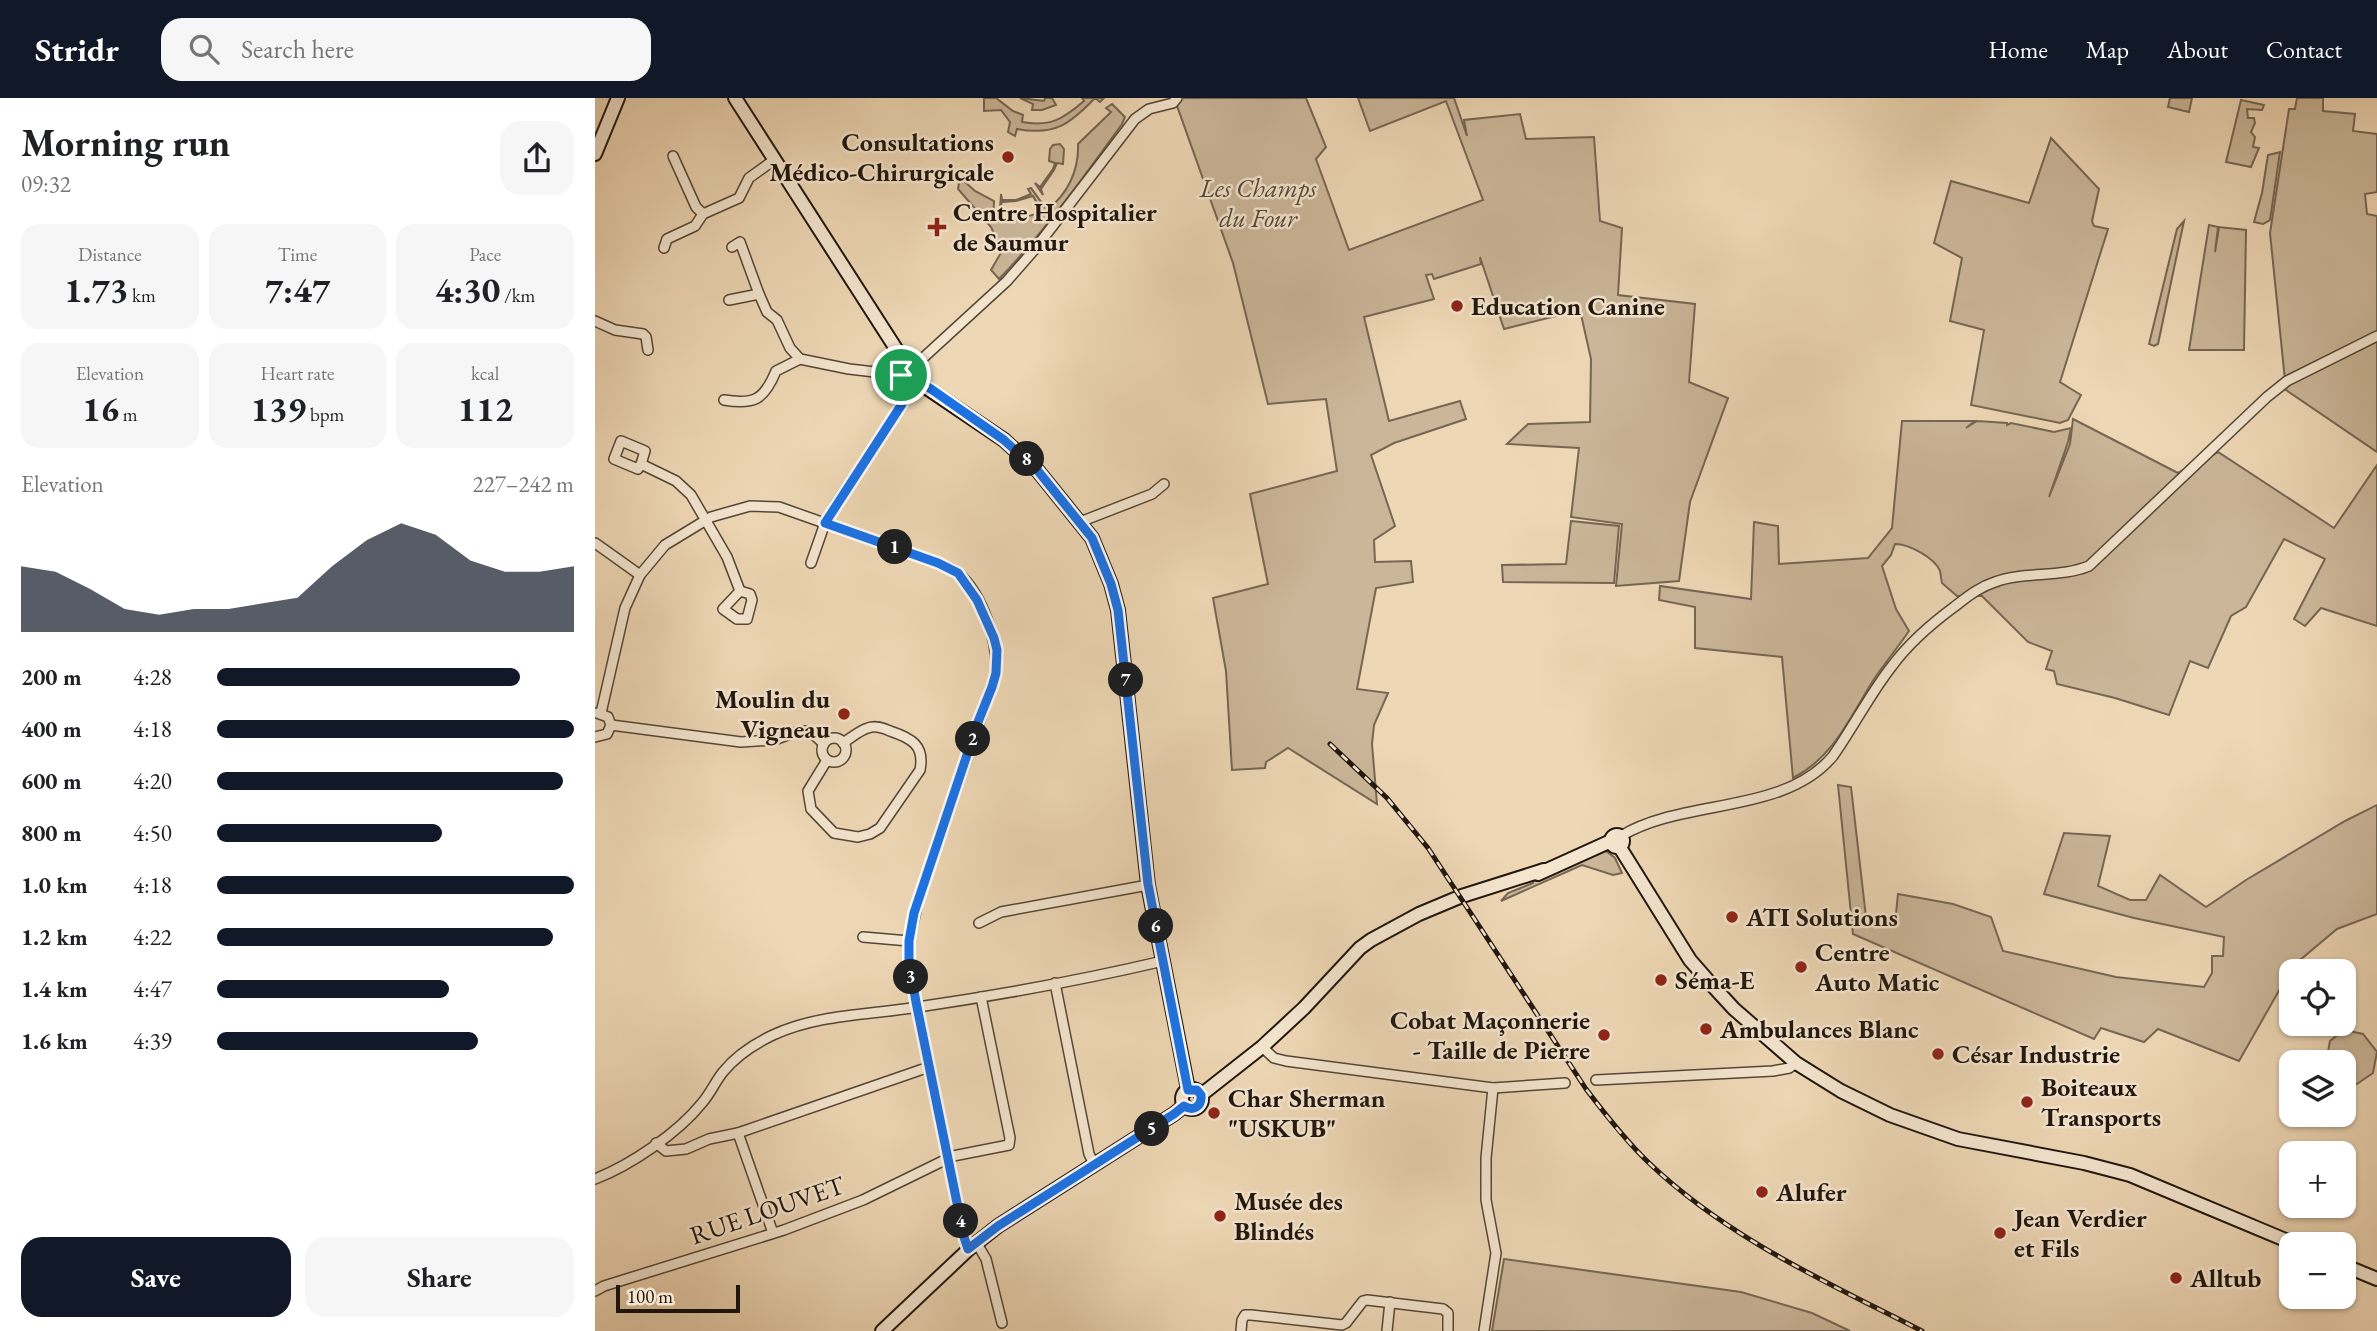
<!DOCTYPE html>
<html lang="en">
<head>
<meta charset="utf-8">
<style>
  body { margin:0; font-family:"EB Garamond",serif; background:#f6f6f6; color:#202124; height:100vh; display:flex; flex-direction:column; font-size:26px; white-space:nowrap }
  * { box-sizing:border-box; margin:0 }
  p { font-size:23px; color:#757577 }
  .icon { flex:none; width:38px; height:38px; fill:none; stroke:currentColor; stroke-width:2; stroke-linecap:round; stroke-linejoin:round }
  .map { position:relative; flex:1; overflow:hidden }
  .details { display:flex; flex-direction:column; background:#fff; width:595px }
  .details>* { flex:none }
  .buttons { position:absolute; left:1684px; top:861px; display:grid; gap:14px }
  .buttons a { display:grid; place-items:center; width:77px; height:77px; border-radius:14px; background:#fff; box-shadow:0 2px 5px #0004; font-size:35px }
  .scale { position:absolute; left:21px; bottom:18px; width:124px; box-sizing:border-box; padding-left:7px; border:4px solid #21170f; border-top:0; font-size:19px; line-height:24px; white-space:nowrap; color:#21170f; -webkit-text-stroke:5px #f4e5cf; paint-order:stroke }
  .pin { position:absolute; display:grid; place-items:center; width:60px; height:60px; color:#fff; margin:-30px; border:4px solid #fff; border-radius:50%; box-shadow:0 2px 7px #0007 }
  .km { position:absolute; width:35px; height:35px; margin:-18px; border-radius:50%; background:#222; color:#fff; font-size:19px; line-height:35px; text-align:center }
  .round { display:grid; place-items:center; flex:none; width:74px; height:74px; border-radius:21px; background:#f6f6f6 }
  .summary { display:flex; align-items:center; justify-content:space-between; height:119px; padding:0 21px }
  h1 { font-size:38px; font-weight:700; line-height:52px }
  .stats { display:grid; grid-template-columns:repeat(3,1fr); gap:10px; height:119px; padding:7px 21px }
  .stats div { display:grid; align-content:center; border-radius:18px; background:#f6f6f6; text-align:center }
  .stats b { font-size:35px; font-weight:700 }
  .stats small { font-size:19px; font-weight:400 }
  .stats p { font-size:19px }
  .chart { height:196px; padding:14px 21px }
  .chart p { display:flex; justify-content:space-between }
  .chart svg { width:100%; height:126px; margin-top:7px; fill:#111827; opacity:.7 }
  .primary-button { display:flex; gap:14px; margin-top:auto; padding:14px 21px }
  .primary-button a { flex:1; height:80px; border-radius:21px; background:#111827; color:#fff; font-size:28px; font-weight:700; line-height:80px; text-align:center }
  .primary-button a+a { background:#f6f6f6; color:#202124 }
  ul { padding:0 21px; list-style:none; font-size:23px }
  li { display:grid; grid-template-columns:112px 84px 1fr; align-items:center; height:52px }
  li i { height:18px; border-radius:9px; background:#111827 }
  header { display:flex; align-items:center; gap:42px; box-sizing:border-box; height:98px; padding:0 35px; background:#111827; color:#fff }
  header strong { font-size:33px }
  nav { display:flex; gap:38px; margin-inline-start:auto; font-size:24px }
  .search { width:490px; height:63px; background:#f6f6f6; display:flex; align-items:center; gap:18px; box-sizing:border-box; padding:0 24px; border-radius:21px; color:#757577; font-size:26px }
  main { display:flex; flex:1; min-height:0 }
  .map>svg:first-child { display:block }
  .green { fill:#cbb699; stroke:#766654; stroke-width:2 }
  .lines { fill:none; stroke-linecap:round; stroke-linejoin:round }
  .street-casing { stroke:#544738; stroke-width:12 }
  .secondary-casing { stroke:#21170f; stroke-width:16 }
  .street { stroke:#f4e5cf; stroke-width:9 }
  .secondary { stroke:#f4e5cf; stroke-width:12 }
  .rail-casing { stroke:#21170f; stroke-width:5 }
  .rail { stroke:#f4e5cf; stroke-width:2.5; stroke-dasharray:8; stroke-linecap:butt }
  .route-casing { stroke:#fff; stroke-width:14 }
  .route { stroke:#1a73e8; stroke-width:9 }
  .poi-dot { fill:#8f2418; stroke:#f4e5cf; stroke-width:2.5 }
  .labels { text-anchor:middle; stroke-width:5; stroke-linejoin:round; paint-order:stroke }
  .poi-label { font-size:26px; font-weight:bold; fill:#21170f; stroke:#f4e5cf; text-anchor:start }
  .park-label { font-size:26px; font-style:italic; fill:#544738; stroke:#f4e5cf }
  .street-label { font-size:26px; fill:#21170f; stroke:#f4e5cf }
</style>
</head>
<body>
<header>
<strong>Stridr</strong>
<div class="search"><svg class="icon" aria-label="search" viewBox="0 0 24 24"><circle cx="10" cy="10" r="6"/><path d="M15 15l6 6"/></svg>Search here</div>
<nav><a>Home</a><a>Map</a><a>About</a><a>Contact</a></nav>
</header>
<main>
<section class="details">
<div class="summary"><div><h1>Morning run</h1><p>09:32</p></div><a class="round"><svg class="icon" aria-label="share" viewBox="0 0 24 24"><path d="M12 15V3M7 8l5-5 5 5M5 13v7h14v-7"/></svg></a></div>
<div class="stats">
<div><p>Distance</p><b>1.73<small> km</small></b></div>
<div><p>Time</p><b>7:47</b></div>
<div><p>Pace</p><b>4:30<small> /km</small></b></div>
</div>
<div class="stats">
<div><p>Elevation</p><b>16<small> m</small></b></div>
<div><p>Heart rate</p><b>139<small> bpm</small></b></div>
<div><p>kcal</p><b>112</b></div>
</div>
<div class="chart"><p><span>Elevation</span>227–242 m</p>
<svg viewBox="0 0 160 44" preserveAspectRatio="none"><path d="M0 44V21L10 23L20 29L30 36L40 38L50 36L60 36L70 34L80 32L90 21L100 12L110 6L120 10L130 19L140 23L150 23L160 21V44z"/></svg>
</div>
<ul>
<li><b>200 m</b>4:28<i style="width:85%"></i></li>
<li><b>400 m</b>4:18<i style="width:100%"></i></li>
<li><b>600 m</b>4:20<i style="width:97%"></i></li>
<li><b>800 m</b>4:50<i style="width:63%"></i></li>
<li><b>1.0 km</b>4:18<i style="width:100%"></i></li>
<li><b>1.2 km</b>4:22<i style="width:94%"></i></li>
<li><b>1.4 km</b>4:47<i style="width:65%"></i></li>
<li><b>1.6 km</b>4:39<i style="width:73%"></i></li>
</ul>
<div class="primary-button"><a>Save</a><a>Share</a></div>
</section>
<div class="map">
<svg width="1782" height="1233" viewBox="0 0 1782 1233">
  <rect width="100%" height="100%" fill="#eed7b5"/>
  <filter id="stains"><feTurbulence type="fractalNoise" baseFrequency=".00286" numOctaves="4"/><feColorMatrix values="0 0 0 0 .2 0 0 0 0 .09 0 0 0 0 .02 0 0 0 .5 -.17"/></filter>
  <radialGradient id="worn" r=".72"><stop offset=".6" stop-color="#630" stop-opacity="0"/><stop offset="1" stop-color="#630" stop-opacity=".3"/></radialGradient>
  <g class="green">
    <path d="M389,0H401L418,13L428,17L427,24C456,29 468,21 489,3L487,0H509L505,4L500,0C475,26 460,38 422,31L420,38L413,34L415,24L406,12L389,13Z"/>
    <path d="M425,0L449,3L450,0H457L461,7L447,12H437L438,6Z"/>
    <path d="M587,0H711L731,49L721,61L754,152L888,102L851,3L775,33L763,0H859L872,38L869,22L925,16L931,41L999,39L1005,123L1027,130L1023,197L1100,206L1094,284L1133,300L1095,404L1084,483L1021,488L1027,426L976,419L984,350L912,346L933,326L995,324L996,261L985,212L909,231L885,159L886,166L839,181L837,176L831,177L839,201L769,219L794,323L865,303L871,321L799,345L776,357L800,428L779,442L780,464L816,463L818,484L781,490L762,591L793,595L779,627L777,646L782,706L693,650L671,664L670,670L637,672L631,573L618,500L673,486L655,396L742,373L731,301L673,306L638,165L581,5Z"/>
    <path d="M1575,0H1597L1594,14L1573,9Z"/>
    <path d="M1702,0H1728V13L1760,16L1758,33L1782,36V94L1770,96L1772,116L1782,118V354L1691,292L1675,135L1694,11H1700Z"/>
    <path d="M1646,2L1669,7L1667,12L1652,11L1653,20H1659L1660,25L1656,34L1660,39L1658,49L1664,50L1656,69L1631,64Z"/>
    <path d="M517,6L530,19L527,26C488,80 450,133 404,181L396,172L407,153L396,129L363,91L364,85L375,79L370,84L380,93L399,103L398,124L418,123L447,114L438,98L421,103L407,104L405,110L406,96L407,102H421L436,96L433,91L436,90L452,112C473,96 484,72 483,46L516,14L511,10Z"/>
    <path d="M1456,40L1504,91L1497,123L1499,128L1513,131L1465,284L1486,297L1473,322L1465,325L1376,307L1389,232L1355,223L1367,160L1339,145L1356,83L1434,105Z"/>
    <path d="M465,46L469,51L468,66L462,65L459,72L446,91L448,97L440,85L445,89L458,71L460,65L454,63L455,51L458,47Z"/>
    <path d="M1685,54L1675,122L1668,126L1659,124L1667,95L1673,57Z"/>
    <path d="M1589,123L1563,246L1559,248L1554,246L1582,131Z"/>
    <path d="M1614,127L1623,129L1620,154L1624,129L1651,132L1649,252H1594Z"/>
    <path d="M1478,321L1583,375L1623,354L1739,430L1782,367V528L1726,510L1710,528L1699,521L1730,461L1689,441L1651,509L1636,518L1613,570L1595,563L1574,617L1520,600L1462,586L1459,573L1451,571L1457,553L1433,544L1387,498H1362L1347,485C1346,481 1346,477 1345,473C1340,460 1314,446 1300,446L1296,457L1287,468L1301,511L1314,533C1303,549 1290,565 1279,581C1255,619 1239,659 1198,680L1187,559L1100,550V509L1064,502L1065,488L1156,501L1159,424L1183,428L1184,466L1273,460L1297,430L1307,323H1380L1371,330L1382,323L1412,325V327L1416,325L1459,334L1476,330L1473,344L1454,399L1475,346Z"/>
    <path d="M976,423L1024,428L1019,485L908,484L907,467L971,466Z"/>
    <path d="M1243,687L1256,689L1271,819L1300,826L1303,796L1358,806L1396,819L1408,853L1521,879L1609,889L1617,875V858H1628L1629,839L1539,820L1449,796L1469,735L1515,738L1503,788L1535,802H1551L1565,777L1611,809L1651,782L1750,723L1782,707V816L1742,831L1698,868L1644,963L1563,931L1549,944L1506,930L1499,941L1258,836Z"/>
    <path d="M1011,753L1020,760L1027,775L1018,777L987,767L906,803L913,795L938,785L939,782L944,783L953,777Z"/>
    <path d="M1749,932L1768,936L1782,954L1778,975L1762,986L1748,982V964H1731L1735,943Z"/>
    <path d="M909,1161L1146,1194L1217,1215L1255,1233H897Z"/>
  </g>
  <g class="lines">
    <defs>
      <g id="street">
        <path d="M78,58L101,109L108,116"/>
        <path d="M137,149L145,144L164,196"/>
        <path d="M69,150L72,141L100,128L108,116L144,100L154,80L179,62"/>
        <path d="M134,202L164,196L172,214L182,222L195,250L205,261L254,271L306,277"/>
        <path d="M0,223L20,232L48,236L51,239L53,252"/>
        <path d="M320,273L328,260L412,183L440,151L540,21L554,11L578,5L582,0"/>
        <path d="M129,302C159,307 169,302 181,273L205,261"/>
        <path d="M46,366L50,353L26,343L19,361L43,371L46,366L81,383L96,397L132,459L145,493"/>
        <path d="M485,424L557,396L569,386"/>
        <path d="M0,445L45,477"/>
        <path d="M216,465L230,425L241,406L307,306L313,285"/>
        <path d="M145,493L155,496L157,502L152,521H142L128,511Z"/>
        <path d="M6,615L30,510L45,477L70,447L116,419L155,408L184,409L343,465C350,468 357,470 363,475C388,496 403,544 401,575L324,800L314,843V865L321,904L369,1139L374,1151"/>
        <path d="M16,627L146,644L179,642L198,635L210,633L217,635L229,646"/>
        <path d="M0,639L12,636L16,627L13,619L2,615"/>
        <circle cx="239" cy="652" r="12"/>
        <path d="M232,662L213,693L216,711L239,735L263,739L275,736L285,730L325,672C330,647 316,640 295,633C288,630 280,627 273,630C265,632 256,640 248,645"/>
        <path d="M1026,738C1088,700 1189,717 1238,658C1259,628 1275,596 1297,568C1314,545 1336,526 1359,509C1372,499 1384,489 1400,484C1430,473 1465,480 1494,468L1672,299L1692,283L1782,238"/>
        <path d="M384,825L406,814L553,787"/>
        <path d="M268,839L314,843"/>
        <path d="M460,885L494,1056L500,1068"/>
        <path d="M667,949L679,960L691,963L898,990L970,985"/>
        <path d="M1001,982L1178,973L1194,970L1201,965"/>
        <path d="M143,1035L178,1135"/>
        <path d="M61,1045L71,1053L91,1051L114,1041L143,1035L334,969"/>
        <path d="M0,1081C36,1067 83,1035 107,1005C115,996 120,984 128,974C141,958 159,946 178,937C223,916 275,917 323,909C405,897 487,882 568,863"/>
        <path d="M381,1144L391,1161L407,1225"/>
        <path d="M0,1193L9,1188L189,1132L268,1102L358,1058L414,1047L415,1040L386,899"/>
        <path d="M646,1233L647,1222L650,1217H656L747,1227L751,1225L768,1203L772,1202L848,1211L853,1215V1233"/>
        <path d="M792,1233L795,1204"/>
        <path d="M889,1233L901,1155L891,1102V1060L898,990"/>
      </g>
      <g id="secondary">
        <path d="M140,0L305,257L312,271"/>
        <path d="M0,56L23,0"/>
        <circle cx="314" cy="278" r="7"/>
        <path d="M320,282L409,342L443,373L497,440L516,486L523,512L553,787L593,991"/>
        <circle cx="1022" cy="743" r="6"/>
        <path d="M1024,748L1095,862L1116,886L1139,911L1201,965L1246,993L1295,1017L1363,1041L1489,1065L1535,1077L1700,1146"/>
        <path d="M943,776L1016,743"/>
        <circle cx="597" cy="1001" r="10"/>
        <path d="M606,997L667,949L709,910L765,850L776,842L824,816L867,798L949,772"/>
        <path d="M1748,1167L1782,1181"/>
        <path d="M287,1233L374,1151L403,1128L579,1016L589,1008"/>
      </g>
    </defs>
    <use href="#street" class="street-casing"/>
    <use href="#secondary" class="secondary-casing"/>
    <use href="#street" class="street"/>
    <use href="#secondary" class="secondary"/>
    <defs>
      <path id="rail" d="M735,646L792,700L833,750L991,991C1010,1016 1030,1042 1053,1064C1131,1139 1231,1184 1327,1233"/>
    </defs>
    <use href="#rail" class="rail-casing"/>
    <use href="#rail" class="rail"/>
  </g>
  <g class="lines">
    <defs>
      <path id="route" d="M312,271L320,273V282L336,291L409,342L443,373L497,440L516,486L523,512L553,786L593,992H602L606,997C607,1008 599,1014 589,1008L579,1016L403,1128L373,1151L369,1139L321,904L314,865V843L319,815L383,624L397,589L401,575L402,552L399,540L382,502L363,475L343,465L230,425L307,306L313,285L309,284L306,277Z"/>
    </defs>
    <use href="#route" class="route-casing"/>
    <use href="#route" class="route"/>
  </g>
  <g class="poi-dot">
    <circle cx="413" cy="59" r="7"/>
    <path d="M338.5 118.5h7v7h7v7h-7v7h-7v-7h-7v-7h7z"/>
    <circle cx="862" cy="208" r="7"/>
    <circle cx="249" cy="616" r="7"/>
    <circle cx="1137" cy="819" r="7"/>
    <circle cx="1206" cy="869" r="7"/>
    <circle cx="1066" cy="882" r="7"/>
    <circle cx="1111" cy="931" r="7"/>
    <circle cx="1009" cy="937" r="7"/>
    <circle cx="1343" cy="956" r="7"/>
    <circle cx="1432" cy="1004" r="7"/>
    <circle cx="619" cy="1015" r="7"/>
    <circle cx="1167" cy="1094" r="7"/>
    <circle cx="625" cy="1118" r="7"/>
    <circle cx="1405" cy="1135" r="7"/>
    <circle cx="1581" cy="1180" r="7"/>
  </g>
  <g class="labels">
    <g class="poi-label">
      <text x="399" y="53" text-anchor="end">Consultations<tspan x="399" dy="30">Médico-Chirurgicale</tspan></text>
      <text x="358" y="123">Centre Hospitalier<tspan x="358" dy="30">de Saumur</tspan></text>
      <text x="876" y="217">Education Canine</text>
      <text x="235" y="610" text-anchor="end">Moulin du<tspan x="235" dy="30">Vigneau</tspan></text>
      <text x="1151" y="828">ATI Solutions</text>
      <text x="1220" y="863">Centre<tspan x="1220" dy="30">Auto Matic</tspan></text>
      <text x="1080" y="891">Séma-E</text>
      <text x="995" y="931" text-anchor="end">Cobat Maçonnerie<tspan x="995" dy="30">- Taille de Pierre</tspan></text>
      <text x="1125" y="940">Ambulances Blanc</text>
      <text x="1357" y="965">César Industrie</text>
      <text x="1446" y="998">Boiteaux<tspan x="1446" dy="30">Transports</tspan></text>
      <text x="633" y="1009">Char Sherman<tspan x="633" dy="30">"USKUB"</tspan></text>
      <text x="1181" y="1103">Alufer</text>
      <text x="639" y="1112">Musée des<tspan x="639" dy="30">Blindés</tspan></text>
      <text x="1419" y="1129">Jean Verdier<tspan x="1419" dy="30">et Fils</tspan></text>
      <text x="1595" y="1189">Alltub</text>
    </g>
    <g class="park-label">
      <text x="663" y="99">Les Champs<tspan x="663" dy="30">du Four</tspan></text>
    </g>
    <g class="street-label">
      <text transform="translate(172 1112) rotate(-19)" y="9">RUE LOUVET</text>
    </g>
  </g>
  <rect width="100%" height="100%" filter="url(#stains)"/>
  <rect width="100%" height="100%" fill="url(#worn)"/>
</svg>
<div class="buttons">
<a><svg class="icon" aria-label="locate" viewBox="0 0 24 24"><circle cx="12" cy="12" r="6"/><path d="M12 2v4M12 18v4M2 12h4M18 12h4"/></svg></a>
<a><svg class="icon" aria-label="layers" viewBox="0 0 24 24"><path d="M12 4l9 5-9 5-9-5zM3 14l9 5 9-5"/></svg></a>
<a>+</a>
<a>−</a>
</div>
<div class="scale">100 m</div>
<div class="pin" style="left:306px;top:277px;background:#1e9e55"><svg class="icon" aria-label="arrive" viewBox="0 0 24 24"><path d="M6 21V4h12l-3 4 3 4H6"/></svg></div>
<b class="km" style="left:300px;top:449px">1</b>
<b class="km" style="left:378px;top:641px">2</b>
<b class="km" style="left:316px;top:879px">3</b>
<b class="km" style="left:366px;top:1123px">4</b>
<b class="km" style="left:557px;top:1031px">5</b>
<b class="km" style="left:561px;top:828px">6</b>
<b class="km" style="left:531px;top:582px">7</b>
<b class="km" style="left:432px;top:361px">8</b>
</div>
</main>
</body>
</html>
